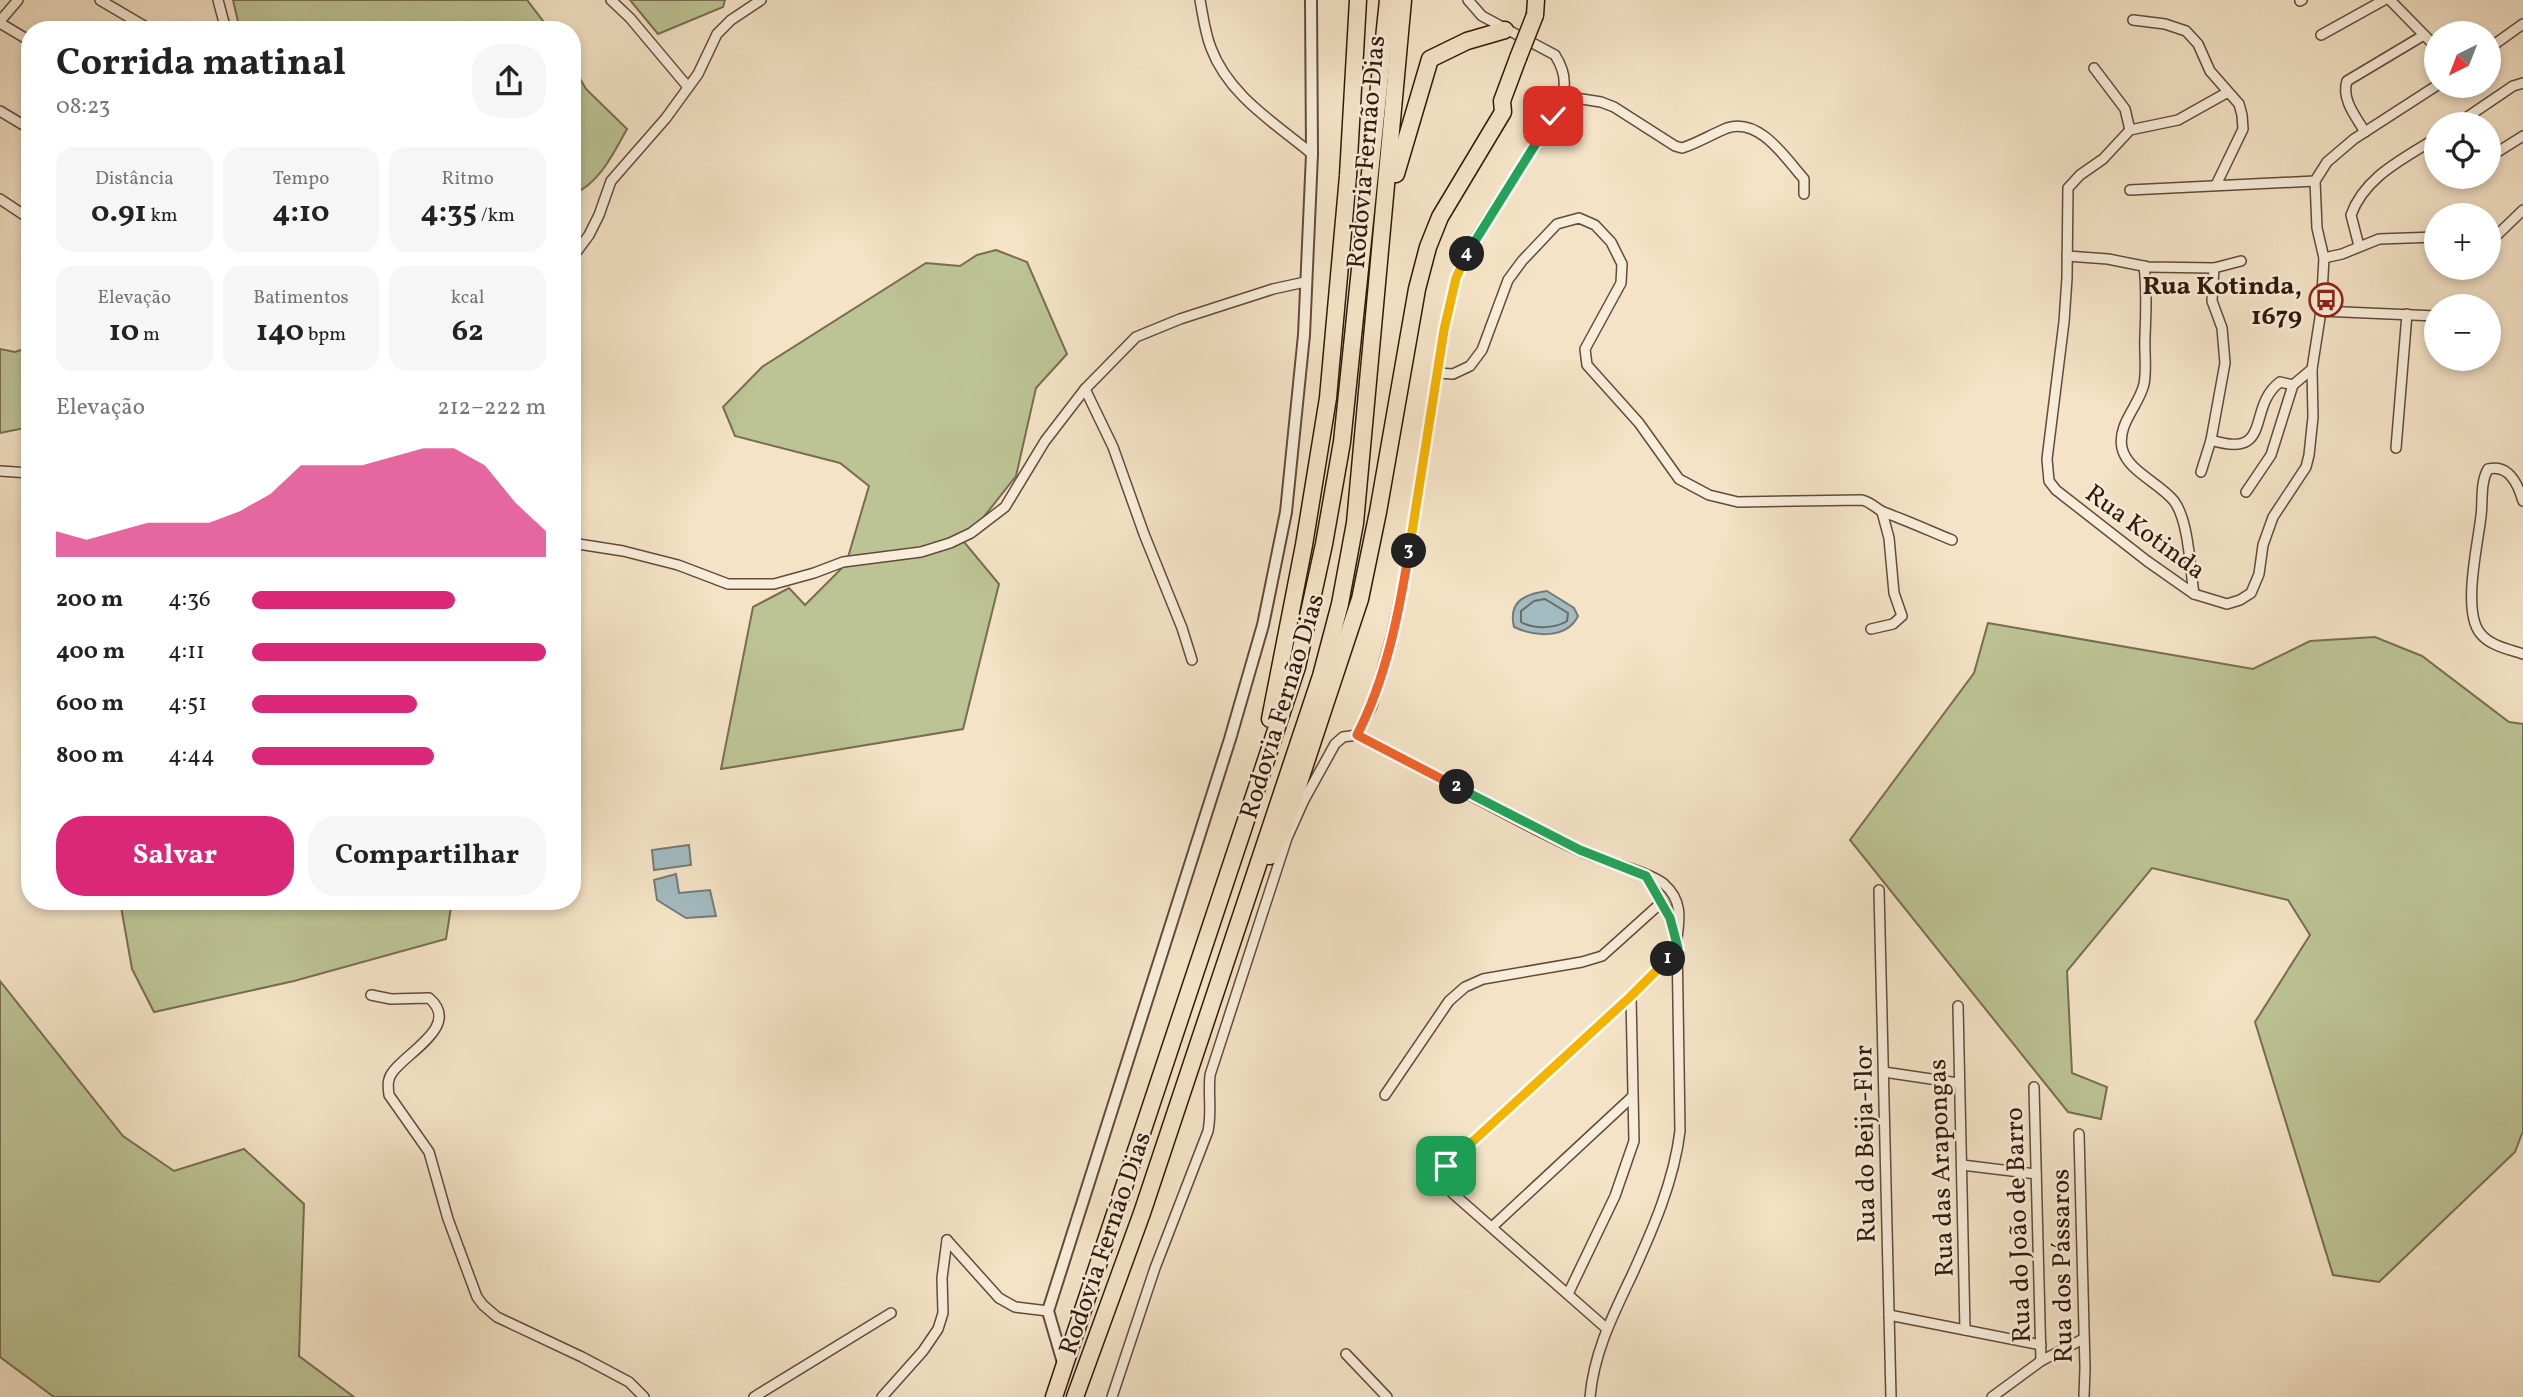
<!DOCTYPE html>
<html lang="pt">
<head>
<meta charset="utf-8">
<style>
  body { margin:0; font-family:Vollkorn,serif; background:#f6f6f6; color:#222; height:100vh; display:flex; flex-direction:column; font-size:26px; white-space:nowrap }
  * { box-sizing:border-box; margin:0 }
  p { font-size:23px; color:#767676 }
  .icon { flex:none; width:38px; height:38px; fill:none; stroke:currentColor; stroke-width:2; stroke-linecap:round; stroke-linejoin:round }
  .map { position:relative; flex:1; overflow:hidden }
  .sheet { position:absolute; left:21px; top:21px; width:560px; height:889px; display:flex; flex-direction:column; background:#fff; border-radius:28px; box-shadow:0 4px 10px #0003 }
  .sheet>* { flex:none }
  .needle { width:46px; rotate:222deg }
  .buttons { position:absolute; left:2424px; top:21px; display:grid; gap:14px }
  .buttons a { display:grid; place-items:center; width:77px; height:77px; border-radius:50%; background:#fff; box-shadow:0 4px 10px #0003; font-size:35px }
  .pin { position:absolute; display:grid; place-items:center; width:60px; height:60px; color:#fff; margin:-30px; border-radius:14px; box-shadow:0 4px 10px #0006 }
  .km { position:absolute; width:35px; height:35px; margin:-18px; border-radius:50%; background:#222; color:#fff; font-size:19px; line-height:35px; text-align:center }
  .round { display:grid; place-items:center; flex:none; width:74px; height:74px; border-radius:28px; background:#f6f6f6 }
  .summary { display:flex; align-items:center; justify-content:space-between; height:119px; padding:0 35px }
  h1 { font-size:38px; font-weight:700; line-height:52px }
  .stats { display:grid; grid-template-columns:repeat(3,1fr); gap:10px; height:119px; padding:7px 35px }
  .stats div { display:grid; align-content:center; border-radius:18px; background:#f6f6f6; text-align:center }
  .stats b { font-size:30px; font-weight:700 }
  .stats small { font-size:19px; font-weight:400 }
  .stats p { font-size:19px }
  .chart { height:196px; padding:14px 35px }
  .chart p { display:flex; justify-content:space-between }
  .chart svg { width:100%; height:126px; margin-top:7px; fill:#db2777; opacity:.7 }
  .action { display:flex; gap:14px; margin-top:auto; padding:14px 35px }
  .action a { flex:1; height:80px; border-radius:28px; background:#db2777; color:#fff; font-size:28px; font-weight:700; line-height:80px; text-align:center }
  .action a+a { background:#f6f6f6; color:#222 }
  ul { padding:0 35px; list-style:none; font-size:23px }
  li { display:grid; grid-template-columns:112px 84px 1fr; align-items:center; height:52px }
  li i { height:18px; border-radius:9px; background:#db2777 }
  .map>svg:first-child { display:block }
  .green { fill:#bcc394; stroke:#776e50; stroke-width:2 }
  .water { fill:#a2bbc1; stroke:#757a78; stroke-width:2 }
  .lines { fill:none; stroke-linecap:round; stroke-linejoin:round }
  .shore { stroke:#6a6a66; stroke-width:2 }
  .minor-casing { stroke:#624b3a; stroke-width:12 }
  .tertiary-casing { stroke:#624b3a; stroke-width:14 }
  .motorway-casing { stroke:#32180b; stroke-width:19 }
  .minor { stroke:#f8edda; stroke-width:9 }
  .tertiary { stroke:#f8edda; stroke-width:10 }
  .motorway { stroke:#f4e3c6; stroke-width:16 }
  .motorway-bridge-casing { stroke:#32180b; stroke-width:19; stroke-linecap:butt }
  .motorway-bridge { stroke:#f4e3c6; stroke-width:16 }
  .split-1-casing { stroke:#fff; stroke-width:14 }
  .split-2-casing { stroke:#fff; stroke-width:14 }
  .split-3-casing { stroke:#fff; stroke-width:14 }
  .split-4-casing { stroke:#fff; stroke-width:14 }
  .split-5-casing { stroke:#fff; stroke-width:14 }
  .split-1 { stroke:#f5b400; stroke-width:9 }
  .split-2 { stroke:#22a559; stroke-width:9 }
  .split-3 { stroke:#f0652b; stroke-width:9 }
  .split-4 { stroke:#f5b400; stroke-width:9 }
  .split-5 { stroke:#22a559; stroke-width:9 }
  .labels { text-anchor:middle; stroke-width:5; stroke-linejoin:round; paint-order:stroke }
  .street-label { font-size:26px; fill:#32180b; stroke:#f8edda }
  .poi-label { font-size:26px; font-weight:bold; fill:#32180b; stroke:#f8edda; text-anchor:end }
</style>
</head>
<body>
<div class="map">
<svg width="2523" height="1397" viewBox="0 0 2523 1397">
  <rect width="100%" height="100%" fill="#f4e3c6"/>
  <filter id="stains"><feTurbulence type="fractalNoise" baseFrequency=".00286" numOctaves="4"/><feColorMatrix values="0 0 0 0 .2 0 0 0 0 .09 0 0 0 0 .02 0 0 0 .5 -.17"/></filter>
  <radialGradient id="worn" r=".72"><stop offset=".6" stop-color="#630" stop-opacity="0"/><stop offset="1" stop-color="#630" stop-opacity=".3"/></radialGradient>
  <g class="green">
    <path d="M233,0H527L550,30H240Z"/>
    <path d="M630,0H725L723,7L658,34Z"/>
    <path d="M572,65L586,89L627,129C613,154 600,183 572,195Z"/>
    <path d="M996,250L1027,262L1067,354L1036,388L1016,476L964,542L999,584L963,729L721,769L753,607L789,588L805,605L846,564L869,486L840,463L735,436L723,407L762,367L926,263L960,266L977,255Z"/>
    <path d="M30,347V427L0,433V349L15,352Z"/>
    <path d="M1988,623L2253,669L2310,641L2375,637L2422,656L2509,722L2523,724V1131L2515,1152L2379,1282L2333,1275L2255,1022L2310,935L2288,900L2152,868L2067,971L2072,1073L2107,1087L2101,1119L2068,1112L1850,840L1974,673Z"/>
    <path d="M120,901H452L446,939L294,981L154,1012L132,969Z"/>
    <path d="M0,981L123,1136L174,1171L244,1149L304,1204L299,1356L354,1397H54L0,1357Z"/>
  </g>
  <g class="water">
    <path d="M1547,591L1574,608L1578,616C1567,639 1535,637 1514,627C1508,601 1525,594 1547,591Z"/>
    <path d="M689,845L691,865L654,870L652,850Z"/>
    <path d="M676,874L679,893L710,890L716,916L686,918L657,900L654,880Z"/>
  </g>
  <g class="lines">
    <path class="shore" d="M1545,599L1568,613L1567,621C1555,629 1533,629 1521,622V611L1534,601Z"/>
    <defs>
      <g id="minor">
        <path d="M100,0L151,30"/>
        <path d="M218,0L226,30"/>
        <path d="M611,0L630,18L688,87"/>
        <path d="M1200,0C1203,16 1205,33 1211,48C1229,96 1275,123 1312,154"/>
        <path d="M2390,0L2436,47"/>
        <path d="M2300,1L2302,0"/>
        <path d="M2133,20L2165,24L2186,31L2198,44L2210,71L2239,104L2242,115L2243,129L2216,185"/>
        <path d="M0,21L18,0"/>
        <path d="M0,23L30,41"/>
        <path d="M2321,35L2384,0"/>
        <path d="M2488,49L2523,24"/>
        <path d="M2094,68L2125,109L2130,130"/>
        <path d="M2228,92L2178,120L2130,130L2103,159L2080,175L2068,188L2067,278L2064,322L2047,459L2049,481L2056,490L2147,561L2194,594L2227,604L2240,600L2251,593L2259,574L2263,545L2273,517L2306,467L2309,455L2313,417L2312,369L2321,311L2324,258L2317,228L2315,181L2327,162L2354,139L2436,86"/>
        <path d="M1563,96L1601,102L1614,107L1675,146L1682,148C1698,143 1712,134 1727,128C1760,117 1786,159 1804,179V194"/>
        <path d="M0,111L30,129"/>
        <path d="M2457,124L2513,86L2523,83"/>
        <path d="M2365,132C2356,117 2341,99 2347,81L2424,35"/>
        <path d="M2488,158L2523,136"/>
        <path d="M2130,190L2315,181"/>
        <path d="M0,199L30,219"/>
        <path d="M2488,239H2493L2523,210"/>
        <path d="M2359,246L2351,215C2365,176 2404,159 2436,138"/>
        <path d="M2067,256L2108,259L2148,267L2214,268L2212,301L2222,328L2225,363L2211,440C2274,460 2246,407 2280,382L2293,385L2312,369"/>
        <path d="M572,258L589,235L599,215L611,181L666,118L698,74L717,34L731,20L761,0"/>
        <path d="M2324,258L2342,254L2379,239L2436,237"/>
        <path d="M2144,266C2147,290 2146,312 2145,336C2144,352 2147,367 2144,384C2139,406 2117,424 2122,448C2127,471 2160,483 2174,501C2189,521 2190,569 2194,594"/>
        <path d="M2214,268L2241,261"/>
        <path d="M2321,311L2436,316"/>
        <path d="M1437,373L1453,374L1470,366L1482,350L1508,280L1522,261L1557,224L1579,218L1595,225L1611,242L1622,264L1621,283L1585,349L1587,365L1639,423L1679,479L1709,495L1738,502L1862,500C1874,503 1876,510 1886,513C1908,521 1930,531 1952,540"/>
        <path d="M1085,389L1113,447L1144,534L1182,628L1192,660"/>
        <path d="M2396,448L2407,314"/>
        <path d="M0,471L30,473"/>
        <path d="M2201,472L2211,440"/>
        <path d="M2246,492L2271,455L2293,385"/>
        <path d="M2523,501C2518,484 2509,464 2488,469C2480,483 2483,501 2481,516C2478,544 2462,610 2480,633C2490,646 2508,649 2523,654"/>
        <path d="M572,543L623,551L678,565L728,584H774L814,573L843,562L921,552L950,543L971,533L1005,507L1045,441L1085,389L1136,337L1180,319L1273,289L1305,282"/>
        <path d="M1871,629L1893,624L1902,616L1894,593L1889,538L1882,512"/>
        <path d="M1357,735C1432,773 1504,816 1580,851C1602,861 1648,871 1664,884C1682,900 1680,917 1677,938L1680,1131C1674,1181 1653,1229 1632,1275C1613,1315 1594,1352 1590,1397"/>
        <path d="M1357,735L1372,706L1392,634L1405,575L1444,330L1456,278L1477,236L1553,116C1565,93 1570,79 1555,55L1482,16L1468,0"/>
        <path d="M1646,876L1667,910L1676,936"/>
        <path d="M1879,890L1891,1397"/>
        <path d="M371,995L391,999L429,998C462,1026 405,1053 392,1073C387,1080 388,1087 389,1095L429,1152L448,1219L477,1297L483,1305L497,1317L582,1357L629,1382L644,1397"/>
        <path d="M1958,1006L1965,1330"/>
        <path d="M1884,1072L1958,1083"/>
        <path d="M2034,1087L2041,1361"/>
        <path d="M1385,1095L1449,1001L1465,987L1483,979L1582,962L1602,956L1662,902"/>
        <path d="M2079,1134L2085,1368L2084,1397"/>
        <path d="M1962,1165L2036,1174"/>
        <path d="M1492,1227L1632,1097"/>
        <path d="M947,1240L999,1298L1015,1307L1048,1311"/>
        <path d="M1568,1294L1615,1196L1634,1141L1631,996"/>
        <path d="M1889,1315L2041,1345"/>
        <path d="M1606,1328L1441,1183L1439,1178L1446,1166L1631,996L1678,948"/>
        <path d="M1346,1354L1387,1397"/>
        <path d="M754,1397L891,1313"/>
        <path d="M882,1397L923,1351L938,1329L943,1313L942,1278L947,1240"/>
        <path d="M1112,1397L1155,1268L1208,1131C1212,1112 1208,1095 1210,1075L1287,838L1304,800L1335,744L1343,737L1357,735"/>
        <path d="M1992,1397L2041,1361L2083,1339"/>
      </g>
      <path id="tertiary" d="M1064,1366L1048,1311L1230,739L1263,625L1286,512L1304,335L1312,154L1311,0"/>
      <g id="motorway">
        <path d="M1535,15L1536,0"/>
        <path d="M1396,174L1430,59L1467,41L1505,30"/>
        <path d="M1270,719L1304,545L1328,398L1348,176L1358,0"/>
        <path d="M1270,856L1284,828L1360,599L1378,512L1417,289L1428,247L1440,217L1503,112L1502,101L1518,58"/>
        <path d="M1054,1397L1297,667L1324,544L1342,442L1388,0"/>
        <path d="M1075,1397L1142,1213L1321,676L1340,604L1355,523L1403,0"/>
      </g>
    </defs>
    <use href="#minor" class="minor-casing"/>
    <use href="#tertiary" class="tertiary-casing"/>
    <use href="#motorway" class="motorway-casing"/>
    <use href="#minor" class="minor"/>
    <use href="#tertiary" class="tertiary"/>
    <use href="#motorway" class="motorway"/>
    <defs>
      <path id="motorway-bridge" d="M1518,58L1535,15"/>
    </defs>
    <use href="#motorway-bridge" class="motorway-bridge-casing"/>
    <use href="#motorway-bridge" class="motorway-bridge"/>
  </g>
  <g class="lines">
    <defs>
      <path id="split-1" d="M1446,1166L1631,996L1668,959"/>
      <path id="split-2" d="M1457,787L1580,850L1646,876L1670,918L1678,948L1668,959"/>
      <path id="split-3" d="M1409,551C1399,613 1386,679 1357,735L1457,787"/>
      <path id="split-4" d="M1409,551L1444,330L1456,278L1467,254"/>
      <path id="split-5" d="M1467,254L1553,116"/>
    </defs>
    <use href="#split-1" class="split-1-casing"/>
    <use href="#split-2" class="split-2-casing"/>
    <use href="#split-3" class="split-3-casing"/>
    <use href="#split-4" class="split-4-casing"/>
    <use href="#split-5" class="split-5-casing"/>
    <use href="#split-1" class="split-1"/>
    <use href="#split-2" class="split-2"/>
    <use href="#split-3" class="split-3"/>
    <use href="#split-4" class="split-4"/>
    <use href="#split-5" class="split-5"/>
  </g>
  <defs>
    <symbol id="bus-ring" viewBox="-11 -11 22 22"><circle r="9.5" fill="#f8edda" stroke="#8f2418" stroke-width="1.5"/><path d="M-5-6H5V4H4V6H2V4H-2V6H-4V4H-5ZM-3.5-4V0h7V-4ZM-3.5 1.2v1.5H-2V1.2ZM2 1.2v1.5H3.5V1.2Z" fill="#8f2418"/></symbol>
  </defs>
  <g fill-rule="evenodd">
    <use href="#bus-ring" x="2307" y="281" width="38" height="38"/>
  </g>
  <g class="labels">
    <g class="street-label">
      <text transform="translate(1365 152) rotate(-85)" y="9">Rodovia Fernão Dias</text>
      <text transform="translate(2146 531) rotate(36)" y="9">Rua Kotinda</text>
      <text transform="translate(1281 706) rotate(-73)" y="9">Rodovia Fernão Dias</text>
      <text transform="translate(1864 1144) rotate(-91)" y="9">Rua do Beija-Flor</text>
      <text transform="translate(1940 1168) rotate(-92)" y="9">Rua das Arapongas</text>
      <text transform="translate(2017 1225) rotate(-92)" y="9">Rua do João de Barro</text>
      <text transform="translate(1104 1243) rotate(-71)" y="9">Rodovia Fernão Dias</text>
      <text transform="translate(2061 1266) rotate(-91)" y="9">Rua dos Pássaros</text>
    </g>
    <g class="poi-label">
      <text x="2302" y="294">Rua Kotinda,<tspan x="2302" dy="30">1679</tspan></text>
    </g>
  </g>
  <rect width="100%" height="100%" filter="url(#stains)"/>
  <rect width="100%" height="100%" fill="url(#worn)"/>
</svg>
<div class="buttons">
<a><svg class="needle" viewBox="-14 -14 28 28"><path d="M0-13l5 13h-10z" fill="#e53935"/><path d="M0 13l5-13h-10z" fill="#767676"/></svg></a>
<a><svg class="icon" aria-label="locate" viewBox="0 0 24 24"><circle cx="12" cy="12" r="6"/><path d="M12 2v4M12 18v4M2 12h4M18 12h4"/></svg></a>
<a>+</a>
<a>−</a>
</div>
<div class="pin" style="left:1446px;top:1166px;background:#1e9e55"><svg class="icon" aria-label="arrive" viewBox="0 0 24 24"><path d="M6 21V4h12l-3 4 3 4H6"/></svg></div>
<div class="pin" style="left:1553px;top:116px;background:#d93025"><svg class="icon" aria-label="check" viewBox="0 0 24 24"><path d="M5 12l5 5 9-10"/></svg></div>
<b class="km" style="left:1668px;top:959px">1</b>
<b class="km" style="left:1457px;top:787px">2</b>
<b class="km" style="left:1409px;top:551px">3</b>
<b class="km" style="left:1467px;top:254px">4</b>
<section class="sheet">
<div class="summary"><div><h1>Corrida matinal</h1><p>08:23</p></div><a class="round"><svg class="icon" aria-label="share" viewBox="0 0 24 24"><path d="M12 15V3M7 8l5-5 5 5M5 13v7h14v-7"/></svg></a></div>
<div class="stats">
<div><p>Distância</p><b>0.91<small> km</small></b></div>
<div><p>Tempo</p><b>4:10</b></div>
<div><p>Ritmo</p><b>4:35<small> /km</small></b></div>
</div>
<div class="stats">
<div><p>Elevação</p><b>10<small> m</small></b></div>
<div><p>Batimentos</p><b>140<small> bpm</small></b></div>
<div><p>kcal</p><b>62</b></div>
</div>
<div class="chart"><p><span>Elevação</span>212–222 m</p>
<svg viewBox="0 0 160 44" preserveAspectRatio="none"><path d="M0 44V35L10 38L20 35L30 32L40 32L50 32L60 28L70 22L80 12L90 12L100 12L110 9L120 6L130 6L140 12L150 25L160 35V44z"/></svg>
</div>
<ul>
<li><b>200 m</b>4:36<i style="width:69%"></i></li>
<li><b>400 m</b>4:11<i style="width:100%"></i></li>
<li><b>600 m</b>4:51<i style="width:56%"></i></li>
<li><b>800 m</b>4:44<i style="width:62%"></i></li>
</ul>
<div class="action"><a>Salvar</a><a>Compartilhar</a></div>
</section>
</div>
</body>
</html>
